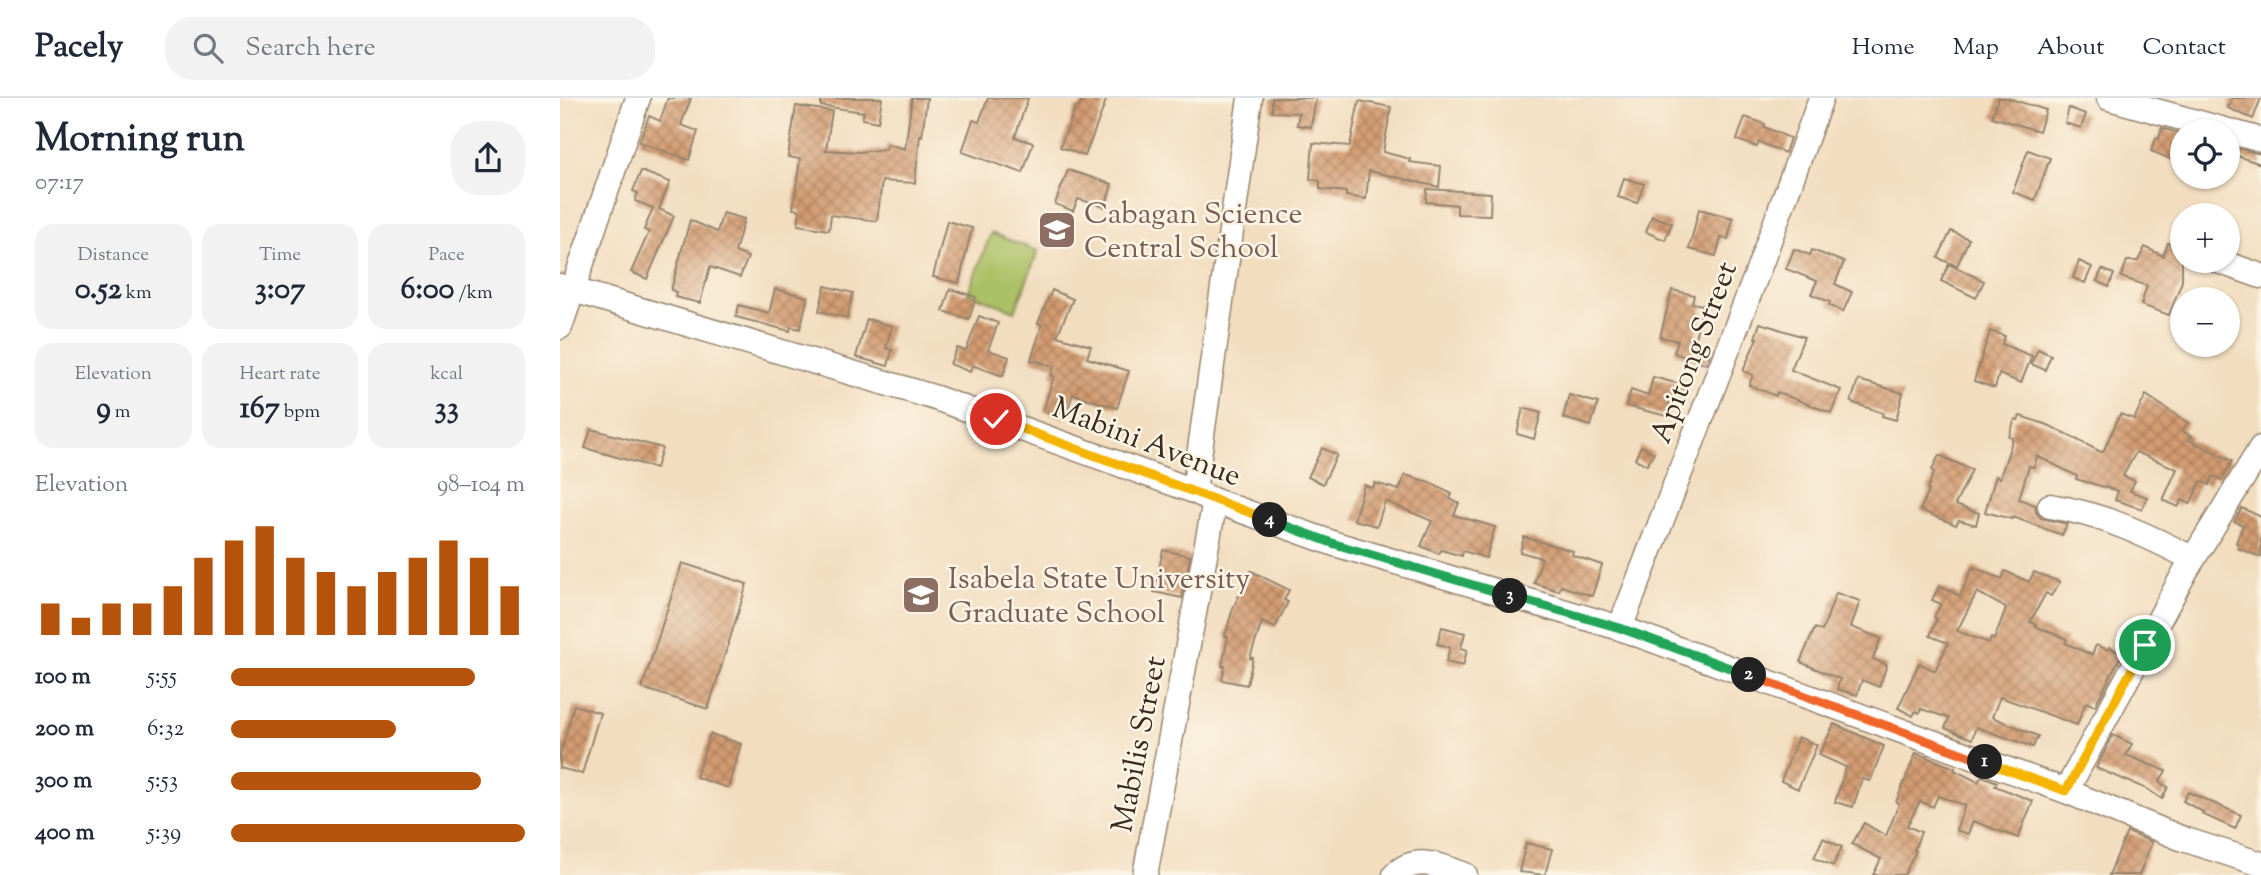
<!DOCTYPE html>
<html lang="en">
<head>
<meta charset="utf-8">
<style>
  body { margin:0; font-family:"Sorts Mill Goudy",serif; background:#f2f2f3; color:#1f2937; height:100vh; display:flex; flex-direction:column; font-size:26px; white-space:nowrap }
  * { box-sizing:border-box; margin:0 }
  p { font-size:23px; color:#747a83 }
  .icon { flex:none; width:38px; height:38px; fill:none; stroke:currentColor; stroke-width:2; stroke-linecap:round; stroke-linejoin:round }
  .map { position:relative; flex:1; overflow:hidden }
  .panel { display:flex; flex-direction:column; background:#fff; width:560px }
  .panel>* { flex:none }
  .fabs { position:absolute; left:1610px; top:21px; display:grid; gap:14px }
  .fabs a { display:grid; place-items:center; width:70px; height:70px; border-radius:50%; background:#fff; box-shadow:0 2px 5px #0004; font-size:35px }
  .pin { position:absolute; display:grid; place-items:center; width:60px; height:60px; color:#fff; margin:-30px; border:4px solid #fff; border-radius:50%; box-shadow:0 2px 7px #0007 }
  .km { position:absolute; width:35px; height:35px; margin:-18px; border-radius:50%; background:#222; color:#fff; font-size:19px; line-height:35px; text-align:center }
  .round { display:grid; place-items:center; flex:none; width:74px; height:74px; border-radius:28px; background:#f2f2f3 }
  .summary { display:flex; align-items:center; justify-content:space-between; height:119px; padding:0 35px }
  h1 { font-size:38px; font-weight:800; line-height:52px }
  .stats { display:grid; grid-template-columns:repeat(3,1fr); gap:10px; height:119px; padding:7px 35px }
  .stats div { display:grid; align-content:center; border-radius:18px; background:#f2f2f3; text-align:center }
  .stats b { font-size:30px; font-weight:800 }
  .stats small { font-size:19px; font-weight:400 }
  .stats p { font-size:19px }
  .chart { height:196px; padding:14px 35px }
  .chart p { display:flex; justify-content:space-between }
  .chart svg { width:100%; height:126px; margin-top:7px; stroke:#b45309; stroke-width:6 }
  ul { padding:0 35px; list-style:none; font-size:23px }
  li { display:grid; grid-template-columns:112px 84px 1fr; align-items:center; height:52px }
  li i { height:18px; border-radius:9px; background:#b45309 }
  header { display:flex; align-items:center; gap:42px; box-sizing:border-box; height:98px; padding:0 35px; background:#fff; border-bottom:2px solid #e0e1e3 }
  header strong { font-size:33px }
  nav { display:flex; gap:38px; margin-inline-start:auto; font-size:24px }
  .search { width:490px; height:63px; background:#f2f2f3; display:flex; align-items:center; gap:18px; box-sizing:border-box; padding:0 24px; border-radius:28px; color:#747a83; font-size:26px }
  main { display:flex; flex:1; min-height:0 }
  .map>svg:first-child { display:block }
  .green { fill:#acc065; stroke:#747542; stroke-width:2 }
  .building { fill:url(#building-cross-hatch); fill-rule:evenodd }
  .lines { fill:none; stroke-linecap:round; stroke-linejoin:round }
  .minor-casing { stroke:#96846e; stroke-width:27 }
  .minor { stroke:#fff; stroke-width:24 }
  .split-1-casing { stroke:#fff; stroke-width:14 }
  .split-2-casing { stroke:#fff; stroke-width:14 }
  .split-3-casing { stroke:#fff; stroke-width:14 }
  .split-4-casing { stroke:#fff; stroke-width:14 }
  .split-5-casing { stroke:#fff; stroke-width:14 }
  .split-1 { stroke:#f5b400; stroke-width:9 }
  .split-2 { stroke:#f0652b; stroke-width:9 }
  .split-3 { stroke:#22a559; stroke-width:9 }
  .split-4 { stroke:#22a559; stroke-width:9 }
  .split-5 { stroke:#f5b400; stroke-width:9 }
  .labels { text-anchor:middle; stroke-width:5; stroke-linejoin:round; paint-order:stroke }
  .education-label { font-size:30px; fill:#785e54; stroke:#fcf5e5; text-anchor:start }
  .street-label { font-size:30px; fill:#3b2a1e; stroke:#fcf5e5 }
</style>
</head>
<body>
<header>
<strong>Pacely</strong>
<div class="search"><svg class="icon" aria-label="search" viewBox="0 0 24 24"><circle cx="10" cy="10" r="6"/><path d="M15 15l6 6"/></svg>Search here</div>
<nav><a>Home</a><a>Map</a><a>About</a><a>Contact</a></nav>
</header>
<main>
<section class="panel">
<div class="summary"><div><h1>Morning run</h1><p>07:17</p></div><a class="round"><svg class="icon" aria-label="share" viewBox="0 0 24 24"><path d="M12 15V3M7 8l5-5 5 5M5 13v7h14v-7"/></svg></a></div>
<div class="stats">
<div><p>Distance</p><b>0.52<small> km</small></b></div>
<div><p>Time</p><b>3:07</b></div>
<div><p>Pace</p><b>6:00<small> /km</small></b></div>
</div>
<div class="stats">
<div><p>Elevation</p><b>9<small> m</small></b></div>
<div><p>Heart rate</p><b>167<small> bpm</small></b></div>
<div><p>kcal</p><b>33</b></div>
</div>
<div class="chart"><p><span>Elevation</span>98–104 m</p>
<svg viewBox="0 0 160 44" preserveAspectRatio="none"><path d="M5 44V33M15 44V38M25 44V33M35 44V33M45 44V27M55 44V17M65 44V11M75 44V6M85 44V17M95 44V22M105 44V27M115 44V22M125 44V17M135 44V11M145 44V17M155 44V27"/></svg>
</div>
<ul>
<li><b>100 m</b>5:55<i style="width:83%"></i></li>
<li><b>200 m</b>6:32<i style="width:56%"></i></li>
<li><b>300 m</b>5:53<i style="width:85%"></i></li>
<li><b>400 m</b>5:39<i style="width:100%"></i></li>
</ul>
</section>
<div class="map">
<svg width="1701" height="777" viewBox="0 0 1701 777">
  <defs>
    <pattern id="building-cross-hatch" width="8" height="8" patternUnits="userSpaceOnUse" patternTransform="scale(1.75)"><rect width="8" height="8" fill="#d39b71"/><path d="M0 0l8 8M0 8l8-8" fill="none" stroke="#ac7f5c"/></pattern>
  </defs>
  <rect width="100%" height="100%" fill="#fcf5e5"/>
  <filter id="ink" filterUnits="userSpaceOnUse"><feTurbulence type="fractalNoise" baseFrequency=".0143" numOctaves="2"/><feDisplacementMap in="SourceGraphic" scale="14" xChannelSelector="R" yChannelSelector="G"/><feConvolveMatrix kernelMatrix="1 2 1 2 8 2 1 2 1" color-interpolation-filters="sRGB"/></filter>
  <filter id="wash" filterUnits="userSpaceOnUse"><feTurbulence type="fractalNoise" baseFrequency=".00686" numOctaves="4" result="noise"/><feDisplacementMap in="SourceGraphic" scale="28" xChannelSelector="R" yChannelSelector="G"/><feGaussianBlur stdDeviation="1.57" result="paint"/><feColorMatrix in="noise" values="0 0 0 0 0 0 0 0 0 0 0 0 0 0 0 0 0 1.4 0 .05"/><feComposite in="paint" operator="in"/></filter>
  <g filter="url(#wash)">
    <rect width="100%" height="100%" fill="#f2ddbf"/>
    <path class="green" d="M431,135L478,153L455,213L408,195Z"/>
    <g id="blocks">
      <g class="building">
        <path d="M108,0H131L121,27L138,33L129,62L79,44L89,18L100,23Z"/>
        <path d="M261,0H322L318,24L302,21L304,14L261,8Z"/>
        <path d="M352,0H367L362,38L360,37L355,85L322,83L317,123L271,117L269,132L238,127L240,112L233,111L240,61L228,59L236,8L272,13L266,52L299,54L326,51L327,46L345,51Z"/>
        <path d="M428,0H468L455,39L473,45L463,75L402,54L413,22L419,24Z"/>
        <path d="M523,0H547L525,58L500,49L516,9L519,10Z"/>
        <path d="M712,0H756L751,29L737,27L739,15L712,14Z"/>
        <path d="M1438,0H1447L1486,12L1479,33L1432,19Z"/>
        <path d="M1672,0H1701L1693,21L1668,10Z"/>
        <path d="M799,3L831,9L823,54L850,61L849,64L881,68L879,89L809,73L806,101L786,98V94L760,91V83L750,81L753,45L790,48Z"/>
        <path d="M1509,10L1526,16L1521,30L1505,25Z"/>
        <path d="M1185,19L1205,26L1204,29L1230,40L1225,55L1199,44L1197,49L1177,42Z"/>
        <path d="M1602,30L1622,36V66L1591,53L1596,40L1599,41Z"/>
        <path d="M1668,48L1701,56V66L1668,55Z"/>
        <path d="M1468,52L1490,60L1475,102L1453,94Z"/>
        <path d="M508,72L552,86L545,109L518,101L513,113L495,106Z"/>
        <path d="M81,73L110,84L99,111L114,118L87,181L71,174L89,134L84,132L93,110L75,103L78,95L73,93Z"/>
        <path d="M1064,80L1084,86L1077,105L1058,99Z"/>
        <path d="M867,91L931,95L930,117L897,116V107L866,104Z"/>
        <path d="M1139,111L1173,120L1168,141L1161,140L1156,158L1129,151Z"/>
        <path d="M163,115L184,121L175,154L188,159L180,179L150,169L140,205L115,199L116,194L111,192L130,122L157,134Z"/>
        <path d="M1092,118L1112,125L1105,142L1086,134Z"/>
        <path d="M387,123L412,130L399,185L373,179Z"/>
        <path d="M1391,133L1409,141L1397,168L1378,160Z"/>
        <path d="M1608,145L1622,150V183L1609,217L1581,207L1587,188L1561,179L1567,163H1578L1585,149L1603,158Z"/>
        <path d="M1234,151L1250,157L1252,152L1284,164L1275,186L1292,194L1283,214L1269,207L1270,204L1251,196L1257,183L1226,171Z"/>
        <path d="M1519,163L1532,169L1525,185L1513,180Z"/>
        <path d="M1389,166L1424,183L1416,200L1381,183Z"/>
        <path d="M1542,171L1554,176L1549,189L1537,183Z"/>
        <path d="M265,188L293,195L287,220L259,213Z"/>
        <path d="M215,191L248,199L240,231L231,229L230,233L176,219L179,207L209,215Z"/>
        <path d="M390,191L416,199L409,221L383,213Z"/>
        <path d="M492,192L513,201L497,238L531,248L527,260L569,273L557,310L513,296L505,320L483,313L494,278L491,277L494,268L471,262L482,227L478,225Z"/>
        <path d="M1112,192L1134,197L1132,205L1143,207L1134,244L1152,250L1146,266L1114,255L1118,243L1100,239Z"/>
        <path d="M419,218L438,225L428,252L449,259L443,278L412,267L410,274L390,266L397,250L406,253Z"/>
        <path d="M307,221L332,228L326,250L332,252L328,268L296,259Z"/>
        <path d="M1200,225L1244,239L1231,272L1281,292L1271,315L1217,294L1216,298L1189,287L1193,277L1183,273L1197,240H1195Z"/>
        <path d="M1430,233L1445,238L1442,246L1472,258L1461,285L1439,276L1435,290L1414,283Z"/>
        <path d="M1478,251L1491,257L1485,272L1471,266Z"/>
        <path d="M1093,279L1127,288L1122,305L1111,302L1107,318L1066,308L1071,292L1088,298Z"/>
        <path d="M1298,282L1343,295L1336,322L1322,318L1323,315L1291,304Z"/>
        <path d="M1009,297L1038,305L1031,328L1003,320Z"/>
        <path d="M1586,297L1628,325L1622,333L1632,338L1629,342L1672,363L1662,382L1653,378L1649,387L1641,383L1630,406L1622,402L1618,409L1603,402L1617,371L1576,354L1563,378L1575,383L1570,393L1587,399L1582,411L1555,402L1558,393L1516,381L1517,378L1477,358L1474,369L1469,368L1459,401L1475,407L1476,414L1481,420L1507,426L1502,437L1453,419L1452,421L1425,414L1436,378L1440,380L1453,340L1449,339L1455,321L1458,322L1460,318L1488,327L1541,354H1543L1560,316L1574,321Z"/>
        <path d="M963,310L981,315L974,341L957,336Z"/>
        <path d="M31,331L102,350L96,370L25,350Z"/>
        <path d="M1081,348L1094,355L1087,367L1075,361Z"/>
        <path d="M762,350L777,357L763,386L748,379Z"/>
        <path d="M1379,357L1412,372L1395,407L1419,415L1416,427L1399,422L1396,427L1360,412L1369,393L1367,392L1374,374L1372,372Z"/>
        <path d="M845,377L869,384L892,396L890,401L899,405L894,417L935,429L926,460L903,453L902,458L881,452L879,456L861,448L872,423L825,403L817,428L794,422L804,387L813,390L815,385L839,392Z"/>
        <path d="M1682,410L1701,419V459L1677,450L1679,446L1676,445L1683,427L1674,423Z"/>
        <path d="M964,439L1013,453L1012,457L1042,467L1032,498L1001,488L999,493L974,485L982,460L960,454Z"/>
        <path d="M603,452L630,458L622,500L594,494Z"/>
        <path d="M122,465L187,486L148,611L82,590Z"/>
        <path d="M1413,469L1442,481L1445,473L1469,484L1474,474L1500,484L1491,498L1486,495L1470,524L1476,526L1475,528L1507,541L1505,545L1532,557L1536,547L1548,552L1549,549L1562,556L1535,608L1526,604L1517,627L1440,599L1432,619L1478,638L1473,649L1416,629L1412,641L1385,630L1389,620L1361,611L1359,615L1356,613L1353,618L1338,610L1359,565L1375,573L1388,545L1370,538L1377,521L1374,519L1381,506L1372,502L1379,488L1400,498ZM1417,494L1446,510L1434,542L1431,540L1429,545L1397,533Z"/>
        <path d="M691,473L729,492L724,502L728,504L715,530L702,524L690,560H693L687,587L662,582L665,568H662L668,539L665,538L673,510Z"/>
        <path d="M1276,495L1300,503L1291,529L1321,540L1313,561L1327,567L1319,589L1302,582L1297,597L1277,591L1280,581L1240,564L1255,530L1262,533Z"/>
        <path d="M882,529L905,535L901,550L907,552L903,568L886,564L890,549L877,546Z"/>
        <path d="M14,607L40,615L22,676L0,670V657Z"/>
        <path d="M1274,626L1324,648L1310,683L1302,681L1293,709L1275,704L1286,669L1259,657Z"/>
        <path d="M150,636L181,646L168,690L136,679Z"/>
        <path d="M1553,637L1572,646L1566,657L1606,673L1599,684L1608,689L1602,701L1587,691L1536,670Z"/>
        <path d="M1238,639L1257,647L1238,691L1221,683Z"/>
        <path d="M1356,655L1395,670L1394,672L1418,684L1422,678L1437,684L1435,688L1473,703L1458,740L1413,723L1408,736L1396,732L1405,707L1378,698L1373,709L1360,703L1347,728L1361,734L1354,752L1356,753L1344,777H1313L1321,761L1292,746L1304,725L1326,738L1339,706L1336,704Z"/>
        <path d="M1628,694L1681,717L1675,731L1642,716L1643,714L1623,703Z"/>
        <path d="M1567,734L1592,744L1579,777H1549Z"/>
        <path d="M1263,740L1282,749L1273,768L1254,760Z"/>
        <path d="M966,745L992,751L985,777L959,774Z"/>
      </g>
    </g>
  </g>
  <g filter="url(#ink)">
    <use href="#blocks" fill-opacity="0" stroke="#96846e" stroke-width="2"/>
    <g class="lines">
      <defs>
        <g id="minor">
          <path d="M1549,0L1701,42"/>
          <path d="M1658,163L1701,178"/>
          <path d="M0,188L376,300L634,393L655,403L775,446L1060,530L1506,693L1623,741L1701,766"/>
          <path d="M0,229L78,0"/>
          <path d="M634,393L690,0"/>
          <path d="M1490,408C1542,416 1587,437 1633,461"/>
          <path d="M1060,530L1198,173L1261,0"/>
          <path d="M1506,693L1625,474L1701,350"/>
          <path d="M585,777L655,403"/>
          <path d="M835,777C855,756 882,768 905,777"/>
        </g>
      </defs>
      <use href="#minor" class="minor-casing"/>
      <use href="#minor" class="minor"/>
    </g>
  </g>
  <g class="lines" filter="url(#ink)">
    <defs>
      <path id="split-1" d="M1425,664L1506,693L1585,547"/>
      <path id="split-2" d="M1189,577L1425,664"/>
      <path id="split-3" d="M950,498L1060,530L1189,577"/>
      <path id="split-4" d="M710,422L775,446L950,498"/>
      <path id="split-5" d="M436,321L710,422"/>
    </defs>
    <use href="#split-1" class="split-1-casing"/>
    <use href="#split-2" class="split-2-casing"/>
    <use href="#split-3" class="split-3-casing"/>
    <use href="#split-4" class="split-4-casing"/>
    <use href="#split-5" class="split-5-casing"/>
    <use href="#split-1" class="split-1"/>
    <use href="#split-2" class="split-2"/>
    <use href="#split-3" class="split-3"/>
    <use href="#split-4" class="split-4"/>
    <use href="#split-5" class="split-5"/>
  </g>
  <defs>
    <symbol id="school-square" viewBox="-11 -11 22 22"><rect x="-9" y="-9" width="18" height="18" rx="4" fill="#8d6e63" stroke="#fcf5e5"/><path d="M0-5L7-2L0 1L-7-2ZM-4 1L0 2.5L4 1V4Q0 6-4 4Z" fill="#fff"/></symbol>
    <symbol id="university-square" viewBox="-11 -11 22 22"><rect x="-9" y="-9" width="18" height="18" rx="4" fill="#8d6e63" stroke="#fcf5e5"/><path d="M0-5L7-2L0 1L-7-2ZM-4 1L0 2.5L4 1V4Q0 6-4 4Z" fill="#fff"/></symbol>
  </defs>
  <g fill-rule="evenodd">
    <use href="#school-square" x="475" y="110" width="44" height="44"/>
    <use href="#university-square" x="339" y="475" width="44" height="44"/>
  </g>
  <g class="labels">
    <g class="education-label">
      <text x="524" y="125">Cabagan Science<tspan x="524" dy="34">Central School</tspan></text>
      <text x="388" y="490">Isabela State University<tspan x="388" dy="34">Graduate School</tspan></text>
    </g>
    <g class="street-label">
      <text transform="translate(1133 254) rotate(-69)" y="10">Apitong Street</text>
      <text transform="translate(587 343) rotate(21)" y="10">Mabini Avenue</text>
      <text transform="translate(578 646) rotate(-79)" y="10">Mabilis Street</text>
    </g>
  </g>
</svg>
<div class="fabs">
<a><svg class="icon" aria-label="locate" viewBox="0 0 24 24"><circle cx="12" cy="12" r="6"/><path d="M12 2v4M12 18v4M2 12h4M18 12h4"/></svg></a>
<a>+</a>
<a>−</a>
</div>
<div class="pin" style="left:1585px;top:547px;background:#1e9e55"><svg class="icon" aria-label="arrive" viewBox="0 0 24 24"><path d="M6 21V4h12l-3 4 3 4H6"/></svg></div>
<div class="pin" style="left:436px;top:321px;background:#d93025"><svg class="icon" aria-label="check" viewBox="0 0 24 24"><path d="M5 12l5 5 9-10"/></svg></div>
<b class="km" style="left:1425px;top:664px">1</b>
<b class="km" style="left:1189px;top:577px">2</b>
<b class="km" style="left:950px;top:498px">3</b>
<b class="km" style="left:710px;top:422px">4</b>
</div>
</main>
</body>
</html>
